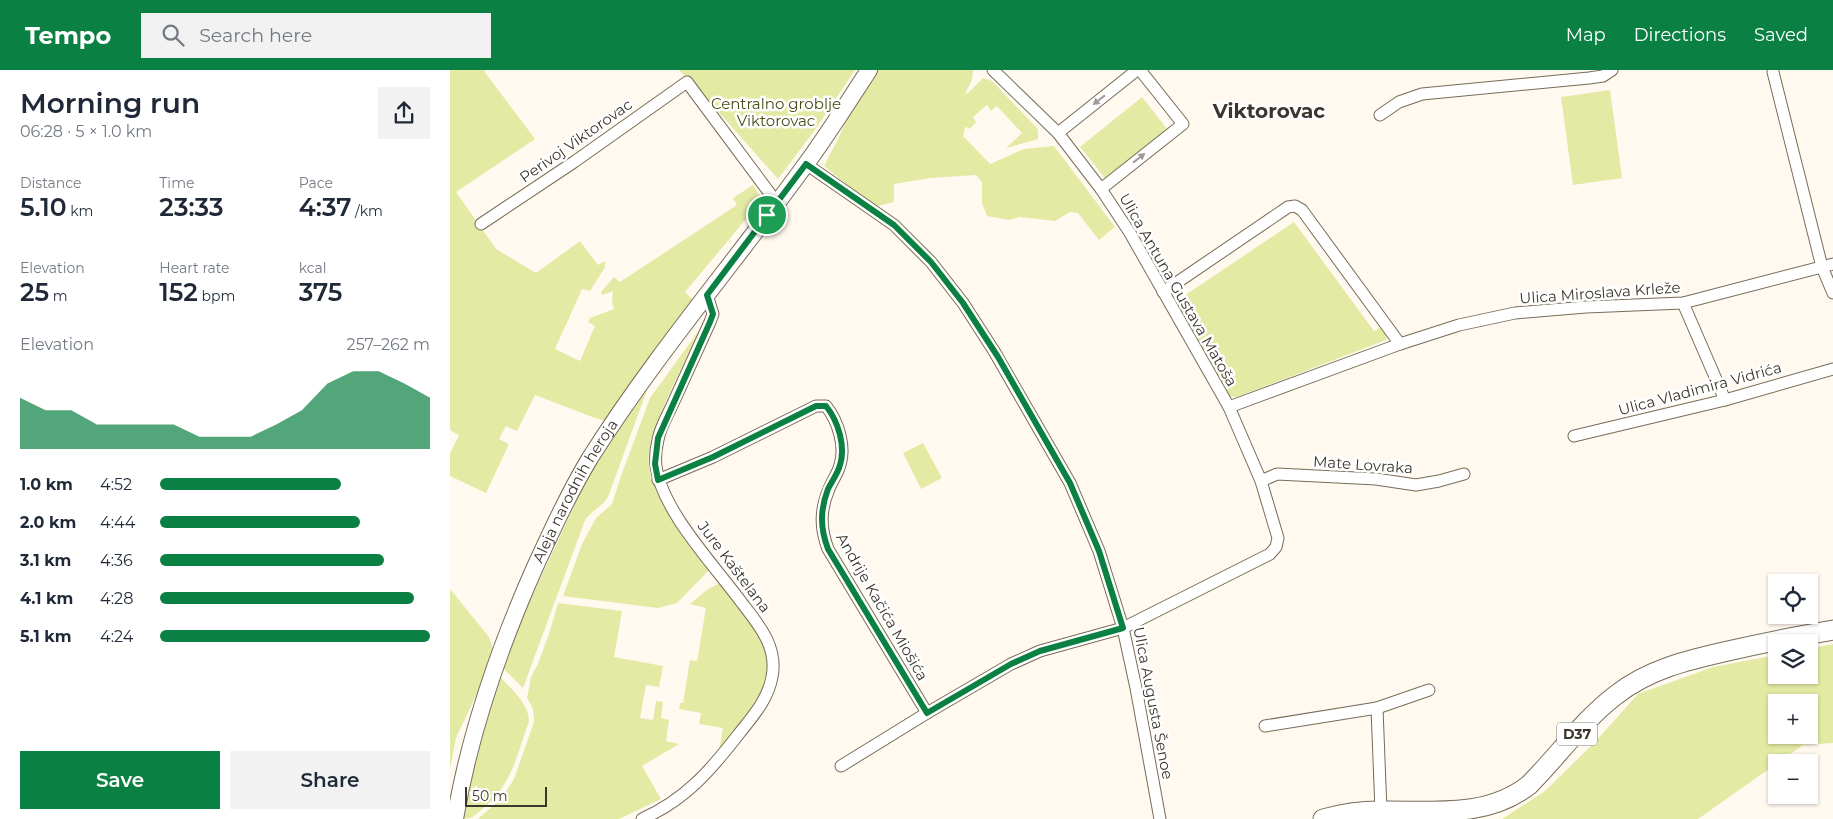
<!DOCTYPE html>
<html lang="en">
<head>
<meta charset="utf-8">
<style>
  body { margin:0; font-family:Montserrat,sans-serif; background:#f2f2f3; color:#1f2937; height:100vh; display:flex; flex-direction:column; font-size:19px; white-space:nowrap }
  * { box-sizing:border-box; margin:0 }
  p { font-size:16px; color:#747a83 }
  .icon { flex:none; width:28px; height:28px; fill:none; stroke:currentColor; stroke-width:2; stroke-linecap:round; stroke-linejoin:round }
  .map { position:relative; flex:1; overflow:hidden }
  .side { display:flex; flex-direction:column; background:#fff; width:450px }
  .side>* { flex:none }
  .buttons { position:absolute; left:1318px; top:504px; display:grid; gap:10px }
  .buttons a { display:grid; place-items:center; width:50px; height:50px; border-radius:0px; background:#fff; box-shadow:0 1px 4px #0004; font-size:25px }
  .scale { position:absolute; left:15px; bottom:12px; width:82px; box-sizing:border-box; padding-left:5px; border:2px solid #3c372e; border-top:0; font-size:14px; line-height:18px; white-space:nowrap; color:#3c372e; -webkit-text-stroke:4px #fff; paint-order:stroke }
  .pin { position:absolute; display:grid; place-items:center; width:42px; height:42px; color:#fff; margin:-21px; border:2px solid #fff; border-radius:50%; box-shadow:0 1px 5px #0007 }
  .round { display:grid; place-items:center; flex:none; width:52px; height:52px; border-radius:0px; background:#f2f2f3 }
  .summary { display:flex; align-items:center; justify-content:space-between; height:85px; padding:0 20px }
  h1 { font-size:28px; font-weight:600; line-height:38px }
  .stats { display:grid; grid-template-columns:repeat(3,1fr); gap:8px; height:85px; padding:5px 20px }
  .stats div { display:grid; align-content:center }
  .stats b { font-size:25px; font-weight:600 }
  .stats small { font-size:14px; font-weight:400 }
  .stats p { font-size:14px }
  .chart { height:140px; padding:10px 20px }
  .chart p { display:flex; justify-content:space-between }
  .chart svg { width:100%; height:90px; margin-top:5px; fill:#0b8043; opacity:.7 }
  .cta { display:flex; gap:10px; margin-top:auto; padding:10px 20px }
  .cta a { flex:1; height:58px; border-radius:0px; background:#0b8043; color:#fff; font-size:20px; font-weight:600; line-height:58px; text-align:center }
  .cta a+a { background:#f2f2f3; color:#1f2937 }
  ul { padding:0 20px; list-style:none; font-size:16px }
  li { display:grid; grid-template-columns:80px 60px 1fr; align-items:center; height:38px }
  li i { height:12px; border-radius:6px; background:#0b8043 }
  header { display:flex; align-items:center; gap:30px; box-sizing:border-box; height:70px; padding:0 25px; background:#0b8043; color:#fff }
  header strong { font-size:24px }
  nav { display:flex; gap:28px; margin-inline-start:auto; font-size:18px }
  .search { width:350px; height:45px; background:#f2f2f3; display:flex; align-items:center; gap:12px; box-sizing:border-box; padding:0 18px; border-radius:0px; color:#747a83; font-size:19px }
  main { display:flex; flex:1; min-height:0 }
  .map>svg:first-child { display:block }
  .green { fill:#e3eaa3; fill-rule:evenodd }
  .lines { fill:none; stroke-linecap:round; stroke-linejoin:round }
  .street-casing { stroke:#776c57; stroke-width:13 }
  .secondary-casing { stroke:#776c57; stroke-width:18 }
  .primary-casing { stroke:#776c57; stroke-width:21 }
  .street { stroke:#fff; stroke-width:11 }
  .secondary { stroke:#fff; stroke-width:16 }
  .primary { stroke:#fff; stroke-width:19 }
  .oneway { fill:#9e9b96 }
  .route-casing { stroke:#fff; stroke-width:10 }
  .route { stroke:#0b8043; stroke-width:6 }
  .labels { text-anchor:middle; stroke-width:5; stroke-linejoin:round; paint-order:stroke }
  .shield { fill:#fff; stroke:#76736d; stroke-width:1 }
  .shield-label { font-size:14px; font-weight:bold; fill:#3c372e }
  .park-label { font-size:15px; fill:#4a4d15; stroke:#fff }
  .street-label { font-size:15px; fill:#3c372e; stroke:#fff }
  .district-label { font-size:20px; font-weight:bold; fill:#3c372e; stroke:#fff }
</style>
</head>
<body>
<header>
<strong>Tempo</strong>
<div class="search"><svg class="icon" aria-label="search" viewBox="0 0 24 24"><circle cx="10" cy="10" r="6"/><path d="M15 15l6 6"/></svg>Search here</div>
<nav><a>Map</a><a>Directions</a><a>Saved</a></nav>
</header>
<main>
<section class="side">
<div class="summary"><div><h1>Morning run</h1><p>06:28 · 5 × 1.0 km</p></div><a class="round"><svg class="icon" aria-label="share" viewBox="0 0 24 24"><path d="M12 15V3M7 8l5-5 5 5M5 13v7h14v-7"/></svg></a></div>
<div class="stats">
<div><p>Distance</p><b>5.10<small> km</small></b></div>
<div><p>Time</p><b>23:33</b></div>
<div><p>Pace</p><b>4:37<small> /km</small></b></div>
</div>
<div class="stats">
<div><p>Elevation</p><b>25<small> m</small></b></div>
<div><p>Heart rate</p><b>152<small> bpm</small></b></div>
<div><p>kcal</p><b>375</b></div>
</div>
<div class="chart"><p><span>Elevation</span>257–262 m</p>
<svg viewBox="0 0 160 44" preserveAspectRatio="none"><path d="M0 44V19L10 25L20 25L30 32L40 32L50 32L60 32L70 38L80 38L90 38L100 32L110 25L120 12L130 6L140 6L150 12L160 19V44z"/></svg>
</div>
<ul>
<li><b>1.0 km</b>4:52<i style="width:67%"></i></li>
<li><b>2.0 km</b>4:44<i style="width:74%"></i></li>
<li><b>3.1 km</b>4:36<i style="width:83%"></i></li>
<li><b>4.1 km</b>4:28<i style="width:94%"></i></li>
<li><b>5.1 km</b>4:24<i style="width:100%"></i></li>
</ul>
<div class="cta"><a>Save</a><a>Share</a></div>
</section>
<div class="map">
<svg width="1383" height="749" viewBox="0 0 1383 749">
  <rect width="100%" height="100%" fill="#fff9f0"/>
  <g class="green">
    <path d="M0,0H36L34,1L85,69L6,122L46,179L86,203L130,171L148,195L155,191V197L140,221L132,219L105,279L130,291L145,256L138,252L140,248L164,239L162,231L163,221L152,225L151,222L164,207L170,212L287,135L283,128L303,115L312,130L235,222L244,230L156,351L145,348L85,325L67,361L56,356L49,369L59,374L36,423L0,406V384L9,365L0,360Z"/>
    <path d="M229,0H405L367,57L328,109L274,48Z"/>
    <path d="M428,0H523L522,10L515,24L518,23L533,8L542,11L586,57L588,60V69L556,78L572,63L547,36L541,41L537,35L523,47L526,52L520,59L517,57L515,58L513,66L540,94L574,79L604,76L665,157L649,170L628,143L620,142L605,151L570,147L559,150L537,146L532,133V112L526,105L480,108L444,114V132L427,136L404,120L374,96L389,67L396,50Z"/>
    <path d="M1160,20L1172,108L1123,115L1111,27Z"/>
    <path d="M692,27L717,59L655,108L630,77Z"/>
    <path d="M844,152L924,261L931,257L937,264L936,270L787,327L778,326L725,232Z"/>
    <path d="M253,255C238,286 194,365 199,397C205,433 239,471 261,498L227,533L208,538L113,526L132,474L146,448L162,434L170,409L200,328Z"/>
    <path d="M200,312L158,427C152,437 142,440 135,450L73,618L53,598L73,546L141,400L170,354Z"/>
    <path d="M473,373L492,408L471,419L453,383Z"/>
    <path d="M270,513C285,531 304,550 313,572C330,613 292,651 269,681L273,658L249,654L251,643L229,639L230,633H233L240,590L247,591L256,538L240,534L258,519Z"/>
    <path d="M0,519L39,567L43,579L30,617L6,668L0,699Z"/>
    <path d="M108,533L172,541L164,587L213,596L209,617L196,615L190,648L203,650L206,631L213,632L211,648L219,650L216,671L229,674L192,696L211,729L169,749H28L52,728L64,709L84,652L83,639L77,628L81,607L88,594L99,564Z"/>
    <path d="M1383,574V673L1353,675L1248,749H1052L1095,721L1145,672L1188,624L1263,597L1326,585V605H1359V579ZM1326,632H1359V665H1326Z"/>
    <path d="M49,606C62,620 79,633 79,652C65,689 62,716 30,741C24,746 21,749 13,749L26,683Z"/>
  </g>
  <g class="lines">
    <defs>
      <g id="street">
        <path d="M1323,2L1372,197L1383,223"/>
        <path d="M930,45L949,32L972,24L1139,8L1153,6L1162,0"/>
        <path d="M608,63L687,0"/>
        <path d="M356,94L444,155L481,192L513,233L544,281L620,413L649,481L673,558L686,618L710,749"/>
        <path d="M651,119L733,54L690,0"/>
        <path d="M31,154L124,92L237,12L327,133"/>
        <path d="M713,222L838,137L845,136L852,140L950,274"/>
        <path d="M1233,233L1275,330"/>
        <path d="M779,337L950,274L1009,255L1065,243L1136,237L1233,233L1383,194"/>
        <path d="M1124,366L1275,330L1383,299"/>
        <path d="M208,410L263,387L366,336H376C388,351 396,376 390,395C388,403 382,411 379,419C370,440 370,458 378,479L477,643"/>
        <path d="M811,411L827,404L926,409L966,415L989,411L1014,404"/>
        <path d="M927,638L979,620"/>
        <path d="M815,656L927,638L931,741"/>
        <path d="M391,696L477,643L561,594L590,581L673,558L820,484L826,477L828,468L811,411L779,337L680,163L651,119L608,63L543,0"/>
        <path d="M192,749C235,730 260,701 288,665C302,647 318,630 322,607C328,577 309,555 292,533C265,496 212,441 206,396C205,388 206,378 208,370C210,357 219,343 224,331C236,305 248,278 260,252L263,244L257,225"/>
      </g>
      <g id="secondary">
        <path id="s1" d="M5,749C20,661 49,578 85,497C102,460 119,423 140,388C205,285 285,192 356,94C378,64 398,32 419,0"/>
      </g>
      <path id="primary" d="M873,749C891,744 910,741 929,741C982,740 1036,749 1079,715C1108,686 1133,650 1166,625C1199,599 1238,590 1278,581C1313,573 1348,566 1383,560"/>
    </defs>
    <use href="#street" class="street-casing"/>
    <use href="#secondary" class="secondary-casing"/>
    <use href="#primary" class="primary-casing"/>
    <use href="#street" class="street"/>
    <use href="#secondary" class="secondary"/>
    <use href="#primary" class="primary"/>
  </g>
  <defs><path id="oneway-solid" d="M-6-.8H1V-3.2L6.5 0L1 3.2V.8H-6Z" transform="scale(1.25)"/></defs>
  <g class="oneway">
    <use href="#oneway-solid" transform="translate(649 30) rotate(142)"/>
    <use href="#oneway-solid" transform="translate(689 88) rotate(-38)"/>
  </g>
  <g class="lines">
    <defs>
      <path id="route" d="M356,94L444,155L481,192L513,233L548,287L620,413L649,481L673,558L590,581L561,594L477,643L378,479C370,458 370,440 378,419C382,411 388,403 390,395C396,376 388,351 376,336H366L263,387L208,410L205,394L208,368L260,252L263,244L257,225Z"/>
    </defs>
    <use href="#route" class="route-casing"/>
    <use href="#route" class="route"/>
  </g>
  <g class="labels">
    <rect class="shield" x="1107" y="652.5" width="40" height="23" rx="4"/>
    <g class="shield-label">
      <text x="1127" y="669">D37</text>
    </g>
    <g class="park-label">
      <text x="326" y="39">Centralno groblje<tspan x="326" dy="17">Viktorovac</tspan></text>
    </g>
    <g class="street-label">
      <text transform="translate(126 71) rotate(-35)" y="5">Perivoj Viktorovac</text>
      <text transform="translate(728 220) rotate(60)" y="5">Ulica Antuna Gustava Matoša</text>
      <text transform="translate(1150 223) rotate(-4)" y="5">Ulica Miroslava Krleže</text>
      <text transform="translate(1250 319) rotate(-15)" y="5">Ulica Vladimira Vidrića</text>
      <text transform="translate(913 395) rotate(4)" y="5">Mate Lovraka</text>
      <text dy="5" stroke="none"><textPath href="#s1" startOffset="351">Aleja narodnih heroja</textPath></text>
      <text transform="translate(284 497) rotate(53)" y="5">Jure Kaštelana</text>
      <text transform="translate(432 537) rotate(60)" y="5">Andrije Kačića Miošića</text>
      <text transform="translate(703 633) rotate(79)" y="5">Ulica Augusta Šenoe</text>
    </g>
    <g class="district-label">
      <text x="819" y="48">Viktorovac</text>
    </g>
  </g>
</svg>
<div class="buttons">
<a><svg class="icon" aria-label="locate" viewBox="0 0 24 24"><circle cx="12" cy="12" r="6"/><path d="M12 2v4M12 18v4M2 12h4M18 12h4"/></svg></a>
<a><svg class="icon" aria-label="layers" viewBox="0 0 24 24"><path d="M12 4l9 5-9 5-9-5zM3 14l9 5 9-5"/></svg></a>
<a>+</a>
<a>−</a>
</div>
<div class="scale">50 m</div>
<div class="pin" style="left:317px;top:145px;background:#1e9e55"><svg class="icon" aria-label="arrive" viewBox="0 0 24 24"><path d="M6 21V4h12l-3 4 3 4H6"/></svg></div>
</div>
</main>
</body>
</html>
